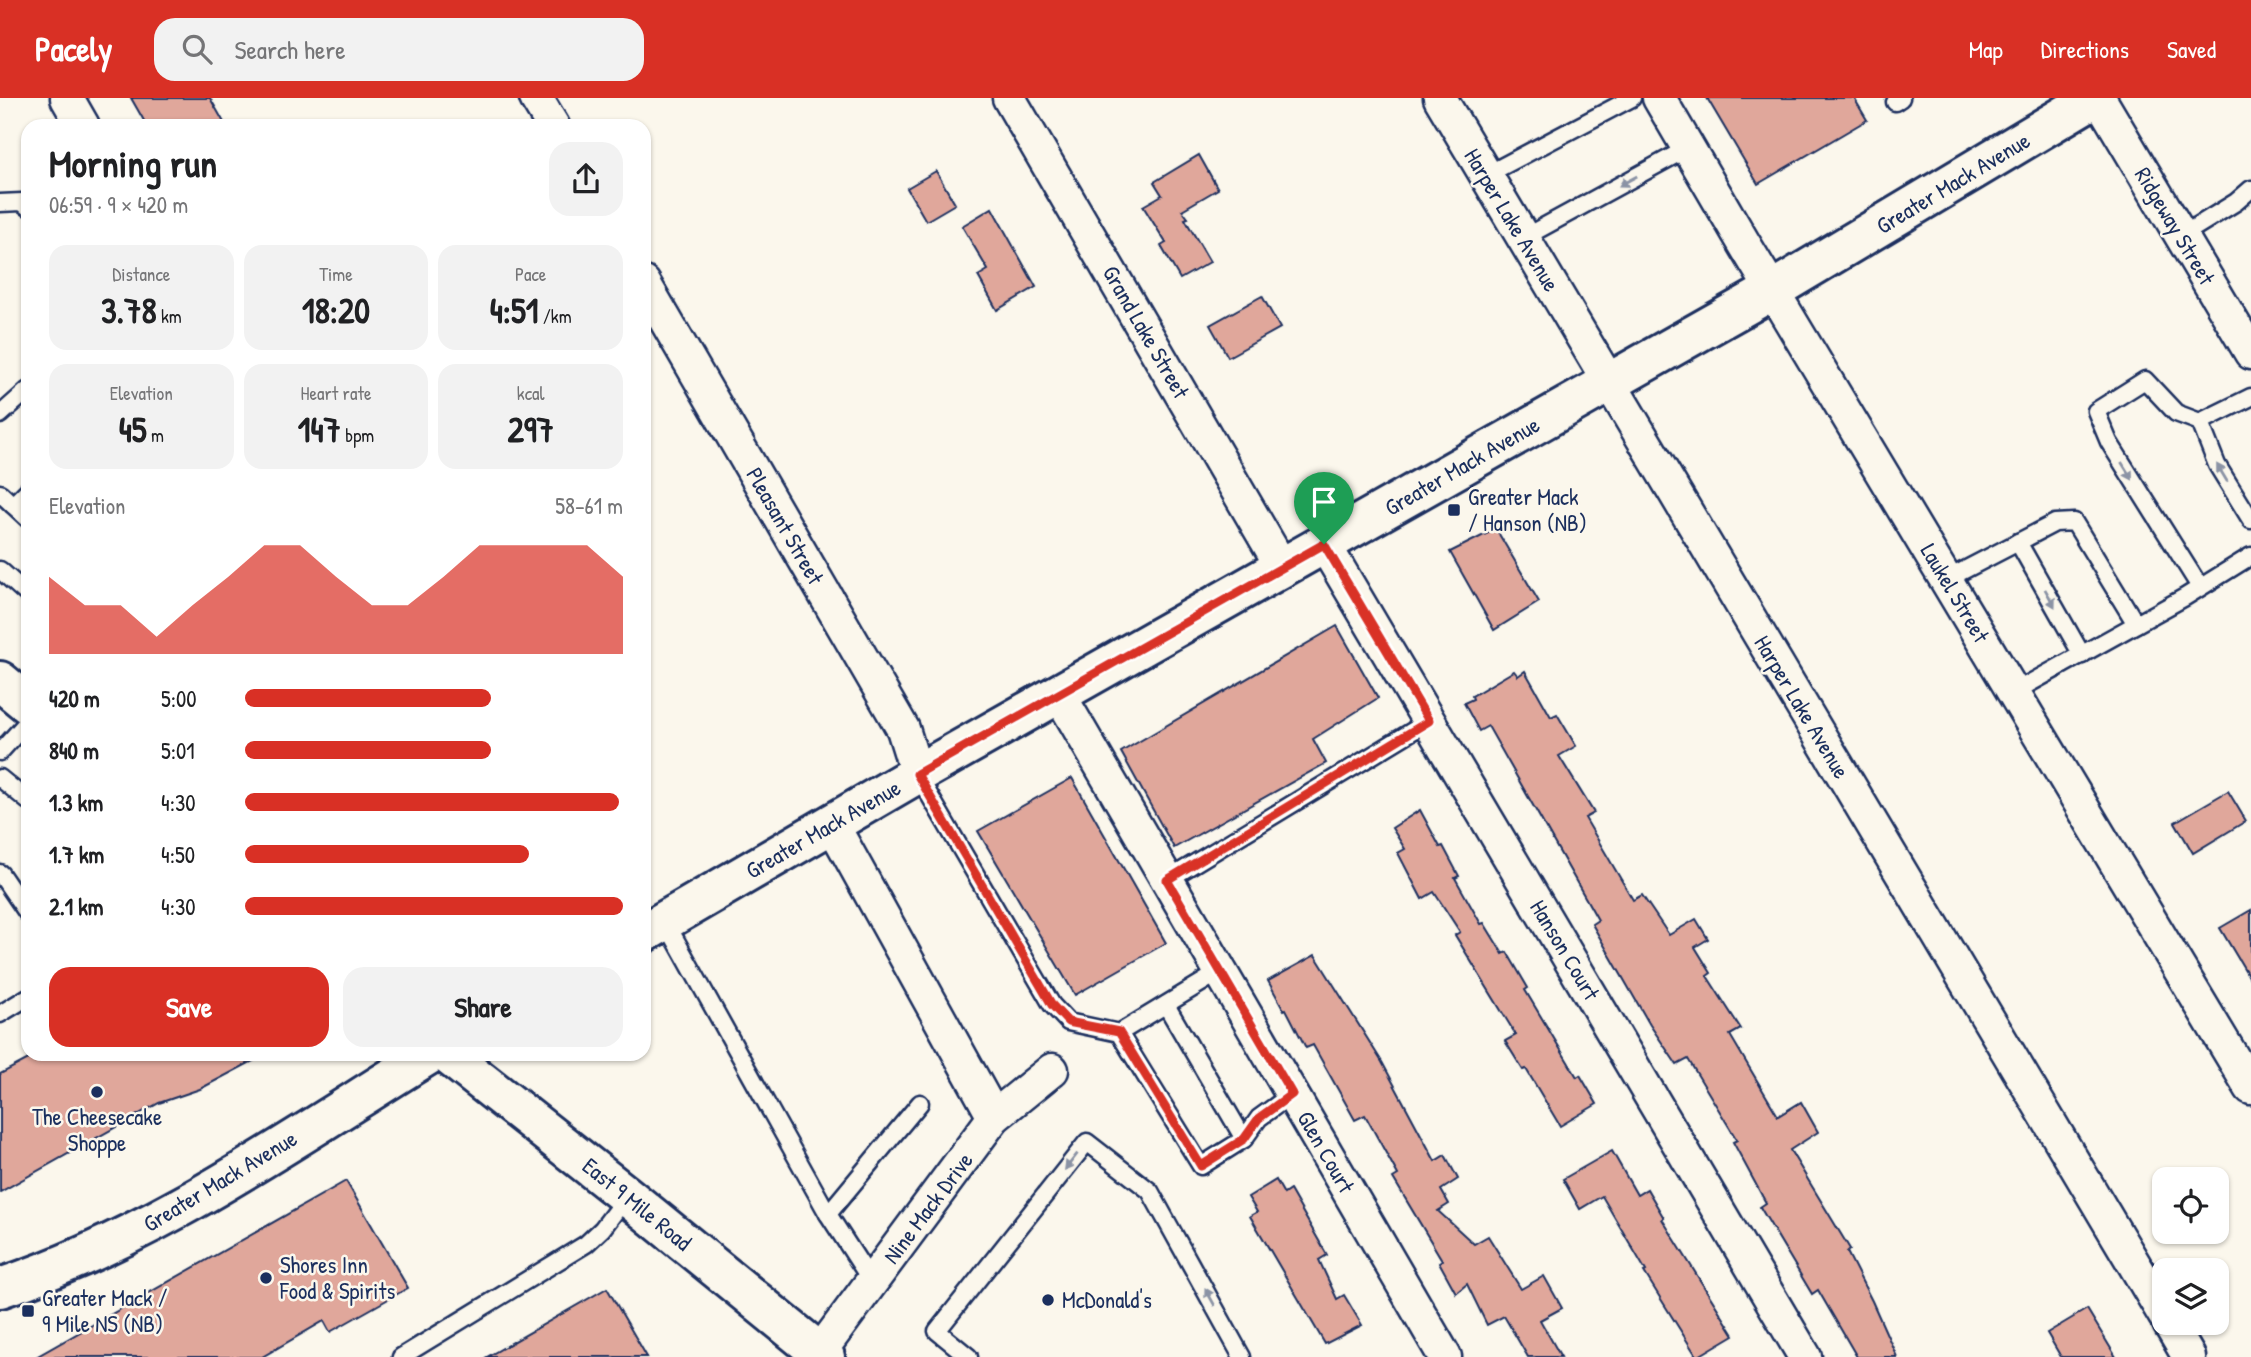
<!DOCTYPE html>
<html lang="en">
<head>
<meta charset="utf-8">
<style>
  body { margin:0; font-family:"Patrick Hand",sans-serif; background:#f2f2f2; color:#202124; height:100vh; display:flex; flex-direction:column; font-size:26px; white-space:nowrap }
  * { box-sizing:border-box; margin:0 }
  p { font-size:23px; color:#757577 }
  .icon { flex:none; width:38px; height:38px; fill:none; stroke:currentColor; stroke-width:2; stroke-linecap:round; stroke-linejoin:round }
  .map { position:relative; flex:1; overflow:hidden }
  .side { position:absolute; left:21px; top:21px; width:630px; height:942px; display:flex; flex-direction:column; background:#fff; border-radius:21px; box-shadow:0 2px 5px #0004 }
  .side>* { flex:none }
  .controls { position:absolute; left:2152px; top:1069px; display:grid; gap:14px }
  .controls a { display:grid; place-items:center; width:77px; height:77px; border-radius:14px; background:#fff; box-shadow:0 2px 5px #0004; font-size:35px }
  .pin { position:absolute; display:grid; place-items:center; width:60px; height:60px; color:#fff; margin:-72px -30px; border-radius:50% 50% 50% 0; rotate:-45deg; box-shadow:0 0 7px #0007 }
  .pin .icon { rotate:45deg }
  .round { display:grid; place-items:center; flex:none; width:74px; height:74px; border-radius:21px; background:#f2f2f2 }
  .headline { display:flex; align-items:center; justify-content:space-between; height:119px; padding:0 28px }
  h1 { font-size:38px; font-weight:700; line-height:52px }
  .stats { display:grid; grid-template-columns:repeat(3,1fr); gap:10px; height:119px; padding:7px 28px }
  .stats div { display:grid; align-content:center; border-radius:18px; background:#f2f2f2; text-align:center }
  .stats b { font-size:35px; font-weight:700 }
  .stats small { font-size:19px; font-weight:400 }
  .stats p { font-size:19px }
  .chart { height:196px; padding:14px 28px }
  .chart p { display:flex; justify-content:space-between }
  .chart svg { width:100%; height:126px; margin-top:7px; fill:#d93025; opacity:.7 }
  .action { display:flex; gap:14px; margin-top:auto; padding:14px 28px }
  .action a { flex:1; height:80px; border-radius:21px; background:#d93025; color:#fff; font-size:28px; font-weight:700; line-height:80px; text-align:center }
  .action a+a { background:#f2f2f2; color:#202124 }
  ul { padding:0 28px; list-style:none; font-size:23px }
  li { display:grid; grid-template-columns:112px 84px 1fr; align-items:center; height:52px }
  li i { height:18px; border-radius:9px; background:#d93025 }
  header { display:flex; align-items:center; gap:42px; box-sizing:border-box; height:98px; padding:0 35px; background:#d93025; color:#fff }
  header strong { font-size:33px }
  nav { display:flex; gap:38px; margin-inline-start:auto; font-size:24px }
  .search { width:490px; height:63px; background:#f2f2f2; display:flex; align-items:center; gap:18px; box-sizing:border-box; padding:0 24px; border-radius:21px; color:#757577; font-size:26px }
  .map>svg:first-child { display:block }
  .building { fill:#e0a79b; stroke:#1b2f5e; stroke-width:2 }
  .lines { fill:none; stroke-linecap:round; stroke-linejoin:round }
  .service-casing { stroke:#1b2f5e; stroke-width:21 }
  .minor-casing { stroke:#1b2f5e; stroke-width:37 }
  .tertiary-casing { stroke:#1b2f5e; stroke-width:44 }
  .secondary-casing { stroke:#1b2f5e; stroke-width:44 }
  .service { stroke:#fbf7ec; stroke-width:16 }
  .minor { stroke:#fbf7ec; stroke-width:32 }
  .tertiary { stroke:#fbf7ec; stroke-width:38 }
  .secondary { stroke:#fbf7ec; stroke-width:38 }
  .oneway { fill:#8b93a5 }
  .route-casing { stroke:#fff; stroke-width:14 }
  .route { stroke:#d93025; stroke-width:9 }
  .poi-dot { fill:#1b2f5e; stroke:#fbf7ec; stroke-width:2.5 }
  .labels { text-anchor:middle; stroke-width:5; stroke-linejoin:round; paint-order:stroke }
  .street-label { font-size:23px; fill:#1b2f5e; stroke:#fbf7ec }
  .poi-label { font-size:23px; fill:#1b2f5e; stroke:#fbf7ec; text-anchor:start }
</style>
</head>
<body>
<header>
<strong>Pacely</strong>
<div class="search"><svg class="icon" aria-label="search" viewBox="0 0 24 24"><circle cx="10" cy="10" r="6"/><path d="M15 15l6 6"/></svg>Search here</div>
<nav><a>Map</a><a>Directions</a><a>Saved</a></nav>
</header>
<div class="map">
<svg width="2251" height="1259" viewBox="0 0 2251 1259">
  <rect width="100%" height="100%" fill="#fbf7ec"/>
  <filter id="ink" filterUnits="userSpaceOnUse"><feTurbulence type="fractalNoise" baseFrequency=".0143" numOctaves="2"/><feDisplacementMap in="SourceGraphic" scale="14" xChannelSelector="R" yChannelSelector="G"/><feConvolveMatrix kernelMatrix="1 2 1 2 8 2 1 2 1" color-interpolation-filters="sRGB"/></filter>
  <g filter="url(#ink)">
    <g class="building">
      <path d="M131,0H210L226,28H147Z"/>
      <path d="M1707,0H1854L1867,22L1758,86Z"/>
      <path d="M1199,57L1218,91L1182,112L1188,120L1185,121L1210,164L1180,181L1161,148L1166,145L1143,108L1162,97L1154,84Z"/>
      <path d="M936,73L955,106L926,123L907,90Z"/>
      <path d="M992,110L1036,189L997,212L978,178L988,172L962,128Z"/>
      <path d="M1262,198L1280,230L1228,259L1210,227Z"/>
      <path d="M1496,431L1539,504L1494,532L1450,454Z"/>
      <path d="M1337,528L1378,600L1313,641L1326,665L1174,750L1121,654Z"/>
      <path d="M1514,573L1518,578L1525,573L1551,619L1557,616L1576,648L1559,658L1594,715L1585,720L1633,802L1642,797L1669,837L1696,821L1708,841L1695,849L1711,875L1707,878L1741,931L1730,937L1778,1018L1801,1004L1818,1034L1790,1052L1850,1151L1847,1154L1872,1203L1897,1259H1857L1818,1192L1812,1196L1760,1109L1766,1105L1733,1044L1737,1042L1688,961L1677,967L1650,927L1592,826L1598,822L1488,628L1479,633L1464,605L1473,601L1472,598Z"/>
      <path d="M1072,680L1166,845L1075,897L978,733Z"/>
      <path d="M2228,693L2246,723L2193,755L2175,724Z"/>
      <path d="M1420,712L1440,749L1443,748L1459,778L1455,780L1481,826L1484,825L1503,856L1507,854L1528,890L1525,892L1577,979L1580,977L1597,1006L1560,1028L1526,971L1523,972L1505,943L1516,937L1455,837L1460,834L1434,794L1422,801L1398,755L1405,751L1392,730Z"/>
      <path d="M2251,812V882L2220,830Z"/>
      <path d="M1315,857L1382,964L1435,1063L1445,1057L1458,1081L1441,1092L1449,1106L1438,1113L1474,1146L1488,1138L1521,1191L1544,1178L1562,1210L1540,1222L1561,1259H1528L1504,1218L1487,1227L1467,1186L1456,1195L1439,1164L1442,1162L1393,1080L1398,1077L1365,1017L1355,1022L1313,947L1306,950L1286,911L1284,912L1268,883Z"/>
      <path d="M38,956H266L200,991L159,1005L0,1094V976Z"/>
      <path d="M1612,1053L1637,1097L1647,1091L1664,1120L1662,1121L1734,1237L1697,1259L1644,1174L1646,1173L1602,1098L1580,1111L1563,1081Z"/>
      <path d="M1276,1082L1284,1096L1290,1092L1327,1157L1319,1162L1337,1201L1344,1197L1362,1227L1325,1246L1250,1118L1257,1114L1248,1099Z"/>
      <path d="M346,1083L408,1190L330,1234L324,1223L262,1259H36Z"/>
      <path d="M607,1190L647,1259H487Z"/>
      <path d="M2087,1211L2116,1259H2061L2047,1235Z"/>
    </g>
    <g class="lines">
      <defs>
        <g id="service">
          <path d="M1895,4L1901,0"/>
          <path d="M1486,77L1632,0"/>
          <path d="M0,105L22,104L28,109"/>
          <path d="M2181,138L2236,104L2251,91"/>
          <path d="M1523,140L1688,50"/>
          <path d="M0,317L28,292"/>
          <path d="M2200,324L2217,367L2251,422"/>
          <path d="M0,395L28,421"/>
          <path d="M13,407L28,392"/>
          <path d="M2018,444L2082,557"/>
          <path d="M0,472L28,497"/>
          <path d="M1947,481L2055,425L2074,424L2136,526"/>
          <path d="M2200,489L2109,344L2096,313L2145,282L2176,315L2200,324L2251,299"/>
          <path d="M2014,594L2185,499L2251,458"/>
          <path d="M0,654L28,623"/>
          <path d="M917,676L1052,907L1068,924L1119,935L1201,1068L1244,1041L1259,1020L1292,996"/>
          <path d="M0,680L28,703"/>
          <path d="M0,775L28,816"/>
          <path d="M1167,782L1429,623"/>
          <path d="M665,823L828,1116L872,1184"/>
          <path d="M1166,907L1244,1041"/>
          <path d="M0,916L28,899"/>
          <path d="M1119,935L1221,873"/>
          <path d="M828,1116L920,1005"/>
          <path d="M401,1259L586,1146L602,1131L627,1098"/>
          <path d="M969,1259L937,1233L1087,1044L1150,1093L1242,1259"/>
        </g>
        <g id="minor">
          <path d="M67,0L83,28"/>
          <path d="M536,0L553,28"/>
          <path d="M1009,0L1282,469"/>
          <path d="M1440,0L2165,1218"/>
          <path d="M1659,0L1745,147L2251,990"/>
          <path d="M2099,0L2251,255"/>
          <path d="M644,185L903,631L917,676"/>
          <path d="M1324,446L1805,1259"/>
          <path d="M1059,596L1445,1259"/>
          <path d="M832,726L994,1019"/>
          <path d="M2169,1225L2189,1259"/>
          <path d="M816,1259L994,1019L1052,972"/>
        </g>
        <g id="tertiary">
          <path d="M644,835L917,676L1773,192L2094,0"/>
          <path d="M0,1190C155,1139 292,1041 430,956"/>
        </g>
        <g id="secondary">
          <path d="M0,583L28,606"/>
          <path d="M447,956L627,1098L825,1259"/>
        </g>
      </defs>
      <use href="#service" class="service-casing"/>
      <use href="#minor" class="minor-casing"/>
      <use href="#tertiary" class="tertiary-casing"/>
      <use href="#secondary" class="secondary-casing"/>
      <use href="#service" class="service"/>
      <use href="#minor" class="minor"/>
      <use href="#tertiary" class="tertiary"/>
      <use href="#secondary" class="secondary"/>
    </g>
    <defs><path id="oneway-solid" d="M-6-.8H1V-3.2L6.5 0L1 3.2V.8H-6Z" transform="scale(1.75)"/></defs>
    <g class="oneway">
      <use href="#oneway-solid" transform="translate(1628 83) rotate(151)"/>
      <use href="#oneway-solid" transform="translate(2127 373) rotate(58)"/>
      <use href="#oneway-solid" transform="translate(2222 375) rotate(-121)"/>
      <use href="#oneway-solid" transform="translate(2050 500) rotate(61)"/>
      <use href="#oneway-solid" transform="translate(1071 1064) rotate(128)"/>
      <use href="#oneway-solid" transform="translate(1210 1199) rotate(-119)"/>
    </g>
  </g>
  <g class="lines" filter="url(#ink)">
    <defs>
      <path id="route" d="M1324,446L1429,623L1167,782L1292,996L1259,1020L1244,1041L1201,1068L1119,934L1068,924L1052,907L917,676Z"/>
    </defs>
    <use href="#route" class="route-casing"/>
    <use href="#route" class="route"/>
  </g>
  <g class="poi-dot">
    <rect x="1447" y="405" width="14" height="14" rx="3.5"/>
    <circle cx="97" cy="994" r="7"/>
    <circle cx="266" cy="1180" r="7"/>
    <circle cx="1048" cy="1202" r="7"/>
    <rect x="21" y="1206" width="14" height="14" rx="3.5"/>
  </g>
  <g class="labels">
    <g class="street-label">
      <text transform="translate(1953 85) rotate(-31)" y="8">Greater Mack Avenue</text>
      <text transform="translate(1512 122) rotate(59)" y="8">Harper Lake Avenue</text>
      <text transform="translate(2175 128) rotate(59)" y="8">Ridgeway Street</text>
      <text transform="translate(1146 234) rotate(60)" y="8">Grand Lake Street</text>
      <text transform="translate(1462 368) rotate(-30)" y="8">Greater Mack Avenue</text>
      <text transform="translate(785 428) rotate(60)" y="8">Pleasant Street</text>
      <text transform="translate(1955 495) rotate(59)" y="8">Laukel Street</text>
      <text transform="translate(1802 609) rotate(59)" y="8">Harper Lake Avenue</text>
      <text transform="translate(823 731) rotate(-30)" y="8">Greater Mack Avenue</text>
      <text transform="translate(1565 852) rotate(59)" y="8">Hanson Court</text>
      <text transform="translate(1326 1054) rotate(60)" y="8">Glen Court</text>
      <text transform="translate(220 1083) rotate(-31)" y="8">Greater Mack Avenue</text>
      <text transform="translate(637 1106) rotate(39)" y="8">East 9 Mile Road</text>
      <text transform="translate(928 1110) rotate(-53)" y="8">Nine Mack Drive</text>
    </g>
    <g class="poi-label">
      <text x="1468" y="407">Greater Mack<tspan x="1468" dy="26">/ Hanson (NB)</tspan></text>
      <text x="97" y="1027" text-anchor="middle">The Cheesecake<tspan x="97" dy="26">Shoppe</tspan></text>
      <text x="280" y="1175">Shores Inn<tspan x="280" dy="26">Food &amp; Spirits</tspan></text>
      <text x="42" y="1208">Greater Mack /<tspan x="42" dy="26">9 Mile NS (NB)</tspan></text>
      <text x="1062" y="1210">McDonald's</text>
    </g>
  </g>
</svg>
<div class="controls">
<a><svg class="icon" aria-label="locate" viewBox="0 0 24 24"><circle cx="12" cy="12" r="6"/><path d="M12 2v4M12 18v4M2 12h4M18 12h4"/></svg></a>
<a><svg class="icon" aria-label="layers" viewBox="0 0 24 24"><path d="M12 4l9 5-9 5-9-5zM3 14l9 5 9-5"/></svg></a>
</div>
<div class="pin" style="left:1324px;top:446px;background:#1e9e55"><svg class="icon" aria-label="arrive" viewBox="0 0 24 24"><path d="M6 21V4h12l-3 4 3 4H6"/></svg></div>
<section class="side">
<div class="headline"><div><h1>Morning run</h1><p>06:59 · 9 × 420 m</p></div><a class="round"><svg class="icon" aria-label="share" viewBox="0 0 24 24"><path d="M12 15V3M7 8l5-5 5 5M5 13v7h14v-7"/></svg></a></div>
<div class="stats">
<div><p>Distance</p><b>3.78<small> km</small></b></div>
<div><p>Time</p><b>18:20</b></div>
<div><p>Pace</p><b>4:51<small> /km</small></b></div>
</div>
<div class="stats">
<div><p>Elevation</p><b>45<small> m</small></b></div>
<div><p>Heart rate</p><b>147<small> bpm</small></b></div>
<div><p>kcal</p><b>297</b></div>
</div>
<div class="chart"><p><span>Elevation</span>58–61 m</p>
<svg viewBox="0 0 160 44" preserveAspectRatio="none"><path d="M0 44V17L10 27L20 27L30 38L40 27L50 17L60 6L70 6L80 17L90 27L100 27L110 17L120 6L130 6L140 6L150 6L160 17V44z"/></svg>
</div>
<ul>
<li><b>420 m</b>5:00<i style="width:65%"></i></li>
<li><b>840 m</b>5:01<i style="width:65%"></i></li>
<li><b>1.3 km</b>4:30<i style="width:99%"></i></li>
<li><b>1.7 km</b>4:50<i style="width:75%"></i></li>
<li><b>2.1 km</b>4:30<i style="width:100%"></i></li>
</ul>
<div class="action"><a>Save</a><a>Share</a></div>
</section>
</div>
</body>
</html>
